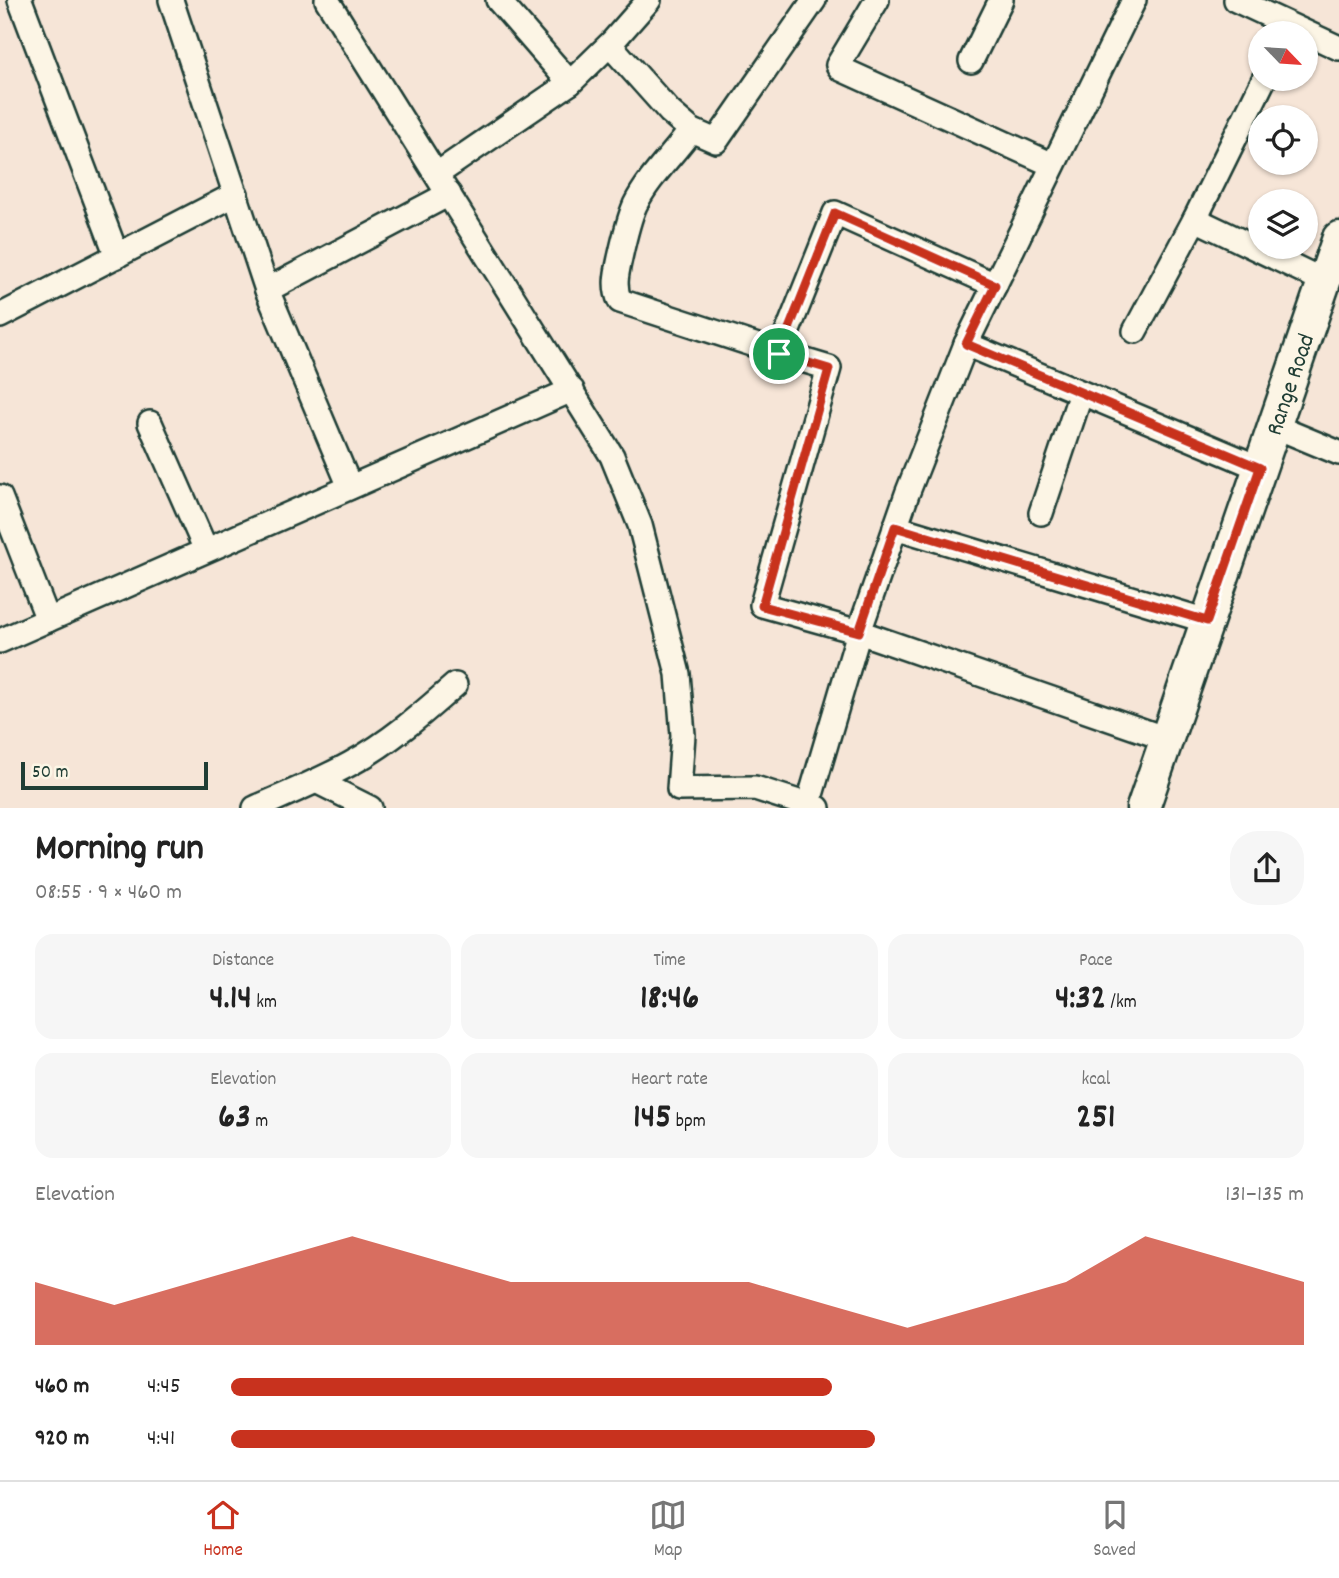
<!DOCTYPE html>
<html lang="en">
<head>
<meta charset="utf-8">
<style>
  body { margin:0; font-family:Dekko,sans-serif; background:#f6f6f6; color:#222; height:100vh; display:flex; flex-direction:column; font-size:26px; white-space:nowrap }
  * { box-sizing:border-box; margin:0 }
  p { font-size:23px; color:#767676 }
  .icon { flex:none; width:38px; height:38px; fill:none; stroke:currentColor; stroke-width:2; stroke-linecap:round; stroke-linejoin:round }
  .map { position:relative; height:808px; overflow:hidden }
  .details { display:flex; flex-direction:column; background:#fff; flex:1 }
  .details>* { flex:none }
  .needle { width:46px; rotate:115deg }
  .controls { position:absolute; left:1248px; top:21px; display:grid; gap:14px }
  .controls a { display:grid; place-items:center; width:70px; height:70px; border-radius:50%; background:#fff; box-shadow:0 2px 5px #0004; font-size:35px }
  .scale { position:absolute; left:21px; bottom:18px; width:187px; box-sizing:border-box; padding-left:7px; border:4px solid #1f3d34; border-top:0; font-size:19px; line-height:24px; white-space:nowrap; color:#1f3d34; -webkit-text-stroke:5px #fcf5e5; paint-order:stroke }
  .pin { position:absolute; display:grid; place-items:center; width:60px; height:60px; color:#fff; margin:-30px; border:4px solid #fff; border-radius:50%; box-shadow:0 2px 7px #0007 }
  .round { display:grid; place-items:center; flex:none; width:74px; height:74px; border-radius:28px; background:#f6f6f6 }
  .summary { display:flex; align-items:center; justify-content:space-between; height:119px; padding:0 35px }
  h1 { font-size:38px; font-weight:800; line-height:52px }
  .metrics { display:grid; grid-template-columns:repeat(3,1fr); gap:10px; height:119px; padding:7px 35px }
  .metrics div { display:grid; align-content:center; border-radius:18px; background:#f6f6f6; text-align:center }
  .metrics b { font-size:35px; font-weight:800 }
  .metrics small { font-size:19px; font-weight:400 }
  .metrics p { font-size:19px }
  .chart { height:196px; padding:14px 35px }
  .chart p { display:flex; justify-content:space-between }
  .chart svg { width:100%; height:126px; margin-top:7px; fill:#c8321e; opacity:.7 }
  ul { padding:0 35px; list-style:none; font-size:23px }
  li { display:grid; grid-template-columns:112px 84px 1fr; align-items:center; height:52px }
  li i { height:18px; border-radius:9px; background:#c8321e }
  .tabs { display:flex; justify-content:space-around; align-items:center; height:98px; border-top:2px solid #e0e0e0; background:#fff; font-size:19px; color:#767676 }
  .tabs a { display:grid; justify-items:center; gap:4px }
  .tabs .on { color:#c8321e }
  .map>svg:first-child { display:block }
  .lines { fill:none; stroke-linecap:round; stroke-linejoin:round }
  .minor-casing { stroke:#1f3d34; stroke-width:28 }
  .secondary-casing { stroke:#1f3d34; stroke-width:37 }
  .minor { stroke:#fcf5e5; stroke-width:23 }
  .secondary { stroke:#fcf5e5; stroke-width:32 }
  .route-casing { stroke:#fff; stroke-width:14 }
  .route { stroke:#c8321e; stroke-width:9 }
  .labels { text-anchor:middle; stroke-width:5; stroke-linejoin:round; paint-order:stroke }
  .street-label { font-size:24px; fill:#1f3d34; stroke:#fcf5e5 }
</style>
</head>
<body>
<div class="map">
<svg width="1339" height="808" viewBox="0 0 1339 808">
  <rect width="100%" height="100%" fill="#f6e5d7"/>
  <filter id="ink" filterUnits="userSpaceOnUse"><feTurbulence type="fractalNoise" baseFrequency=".0143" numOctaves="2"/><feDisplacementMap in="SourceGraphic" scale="14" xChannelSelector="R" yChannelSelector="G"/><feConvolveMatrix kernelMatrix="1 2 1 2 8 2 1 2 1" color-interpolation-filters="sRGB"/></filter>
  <g filter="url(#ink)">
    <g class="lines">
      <defs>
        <g id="minor">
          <path d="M20,0L117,256"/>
          <path d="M171,0L267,290L350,487"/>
          <path d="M327,0L612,456L640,525L678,674L683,735L679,789L755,788L808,805"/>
          <path d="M498,0L570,83"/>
          <path d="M877,0L838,65L841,69L1053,165"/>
          <path d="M1236,0L1339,48"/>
          <path d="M610,45L670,112L691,130C673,155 649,177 635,205C628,221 624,240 620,258C617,272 613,287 620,301L779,353"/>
          <path d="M971,61L1001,0"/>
          <path d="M691,130L716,141L719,137L814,0"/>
          <path d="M437,174L570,83L612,42L649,0"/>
          <path d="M1195,219L1324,281"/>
          <path d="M995,285L835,213L779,353L829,368L762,605L859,632L1167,739"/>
          <path d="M267,290L449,194"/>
          <path d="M0,316L236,194"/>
          <path d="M1135,331L1195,219L1264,79"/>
          <path d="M966,344L1260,468"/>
          <path d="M150,423L206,550"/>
          <path d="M1274,426L1339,453"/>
          <path d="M0,497L48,620"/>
          <path d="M1041,513L1081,393"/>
          <path d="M895,527L1207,621"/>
          <path d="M0,641L572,390"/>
          <path d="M316,781L370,808"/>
          <path d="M255,808C287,794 319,781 350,764C389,743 422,714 455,685"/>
          <path d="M818,808L808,805L859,632L907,494L966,344L1134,0"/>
        </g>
        <path id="secondary" d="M1143,808L1339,238"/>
      </defs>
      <use href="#minor" class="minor-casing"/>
      <use href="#secondary" class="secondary-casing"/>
      <use href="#minor" class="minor"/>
      <use href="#secondary" class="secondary"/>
    </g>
  </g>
  <g class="lines" filter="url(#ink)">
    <defs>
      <path id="route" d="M835,213L995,285L966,344L1260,468L1207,621L895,527L859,632L762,606L829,369L779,354Z"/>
    </defs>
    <use href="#route" class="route-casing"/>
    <use href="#route" class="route"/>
  </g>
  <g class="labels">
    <g class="street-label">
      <text transform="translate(1289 384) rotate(-71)" y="8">Range Road</text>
    </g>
  </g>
</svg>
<div class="controls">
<a><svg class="needle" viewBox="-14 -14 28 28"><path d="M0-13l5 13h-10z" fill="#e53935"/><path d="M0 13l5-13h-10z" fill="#767676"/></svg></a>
<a><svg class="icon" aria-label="locate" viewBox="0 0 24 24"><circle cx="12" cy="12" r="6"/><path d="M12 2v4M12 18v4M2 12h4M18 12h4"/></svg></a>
<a><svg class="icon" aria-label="layers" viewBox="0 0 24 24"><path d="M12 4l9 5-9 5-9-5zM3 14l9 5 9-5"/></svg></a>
</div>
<div class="scale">50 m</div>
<div class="pin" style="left:779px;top:354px;background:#1e9e55"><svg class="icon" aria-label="arrive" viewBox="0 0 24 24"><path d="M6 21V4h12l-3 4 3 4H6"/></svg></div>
</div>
<section class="details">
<div class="summary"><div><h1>Morning run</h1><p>08:55 · 9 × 460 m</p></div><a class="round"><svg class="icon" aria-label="share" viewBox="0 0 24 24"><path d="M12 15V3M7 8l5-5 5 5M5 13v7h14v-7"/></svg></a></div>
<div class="metrics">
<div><p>Distance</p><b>4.14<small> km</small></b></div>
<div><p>Time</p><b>18:46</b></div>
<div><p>Pace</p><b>4:32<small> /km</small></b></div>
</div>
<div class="metrics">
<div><p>Elevation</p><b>63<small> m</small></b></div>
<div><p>Heart rate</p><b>145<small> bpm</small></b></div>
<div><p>kcal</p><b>251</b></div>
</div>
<div class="chart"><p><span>Elevation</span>131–135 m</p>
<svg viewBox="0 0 160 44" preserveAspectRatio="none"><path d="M0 44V22L10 30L20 22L30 14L40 6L50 14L60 22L70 22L80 22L90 22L100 30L110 38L120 30L130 22L140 6L150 14L160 22V44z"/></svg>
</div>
<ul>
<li><b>460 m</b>4:45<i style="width:56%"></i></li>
<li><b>920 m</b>4:41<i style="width:60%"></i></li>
</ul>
</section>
<nav class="tabs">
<a class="on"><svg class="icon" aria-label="home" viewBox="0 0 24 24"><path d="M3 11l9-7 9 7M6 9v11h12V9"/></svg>Home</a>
<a><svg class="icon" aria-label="map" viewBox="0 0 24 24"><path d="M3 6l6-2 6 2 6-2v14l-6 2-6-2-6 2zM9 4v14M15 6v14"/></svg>Map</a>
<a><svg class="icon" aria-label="saved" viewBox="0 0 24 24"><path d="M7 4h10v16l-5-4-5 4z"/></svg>Saved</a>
</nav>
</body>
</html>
